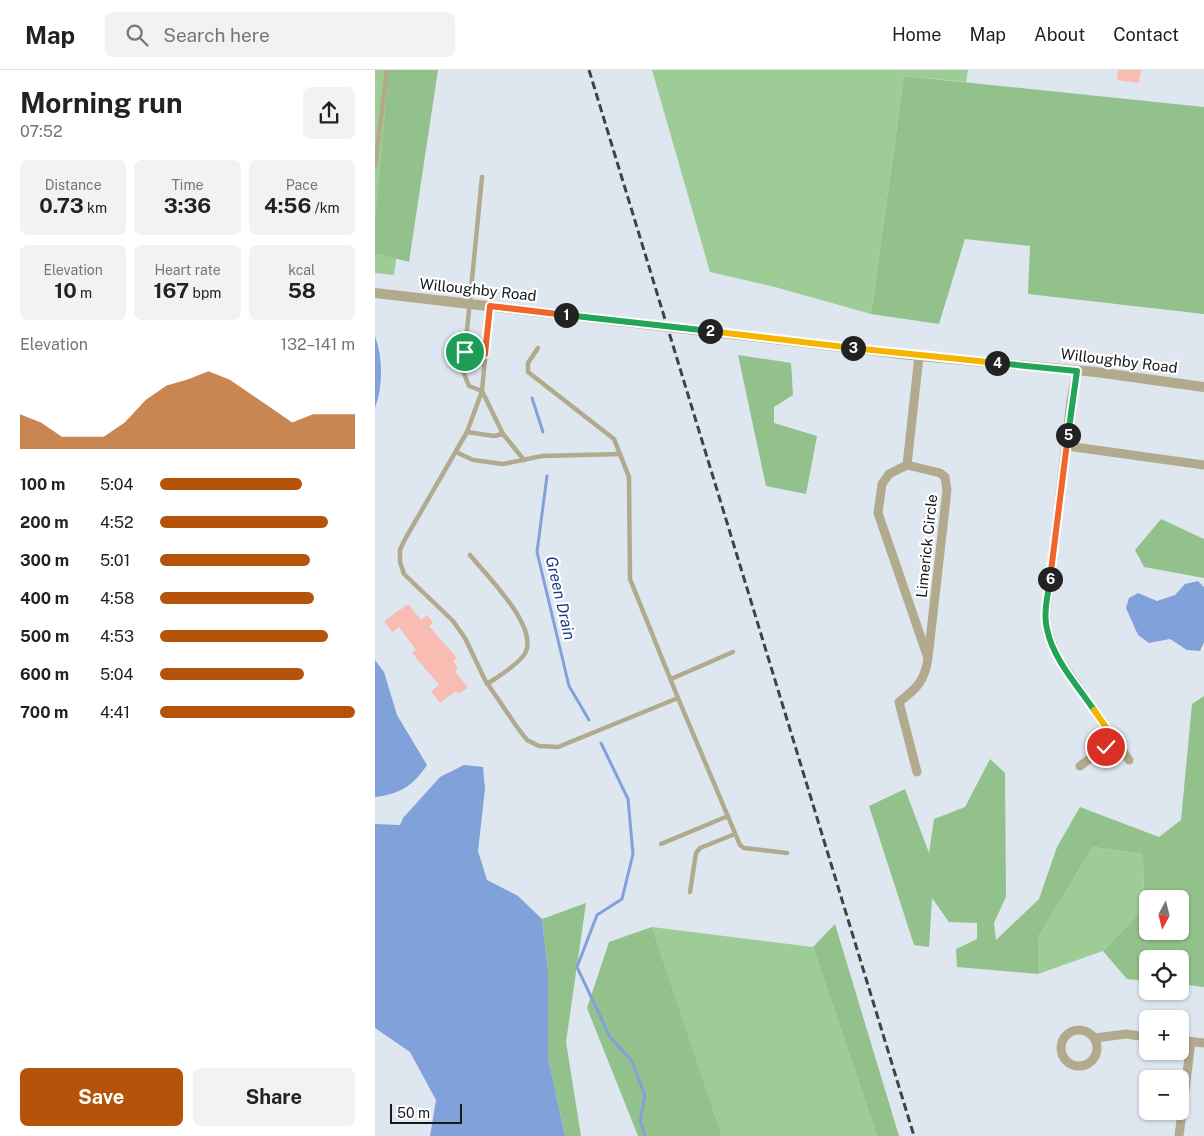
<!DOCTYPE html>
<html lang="en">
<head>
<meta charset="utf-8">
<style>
  body { margin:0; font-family:"Public Sans",sans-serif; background:#f2f2f2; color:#222; height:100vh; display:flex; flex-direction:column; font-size:19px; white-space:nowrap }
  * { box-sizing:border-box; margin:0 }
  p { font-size:16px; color:#767676 }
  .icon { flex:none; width:28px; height:28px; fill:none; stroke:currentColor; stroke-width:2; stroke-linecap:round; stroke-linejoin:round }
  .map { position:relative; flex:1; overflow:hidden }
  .sheet { display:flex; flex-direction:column; background:#fff; width:375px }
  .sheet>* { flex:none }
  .needle { width:32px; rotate:187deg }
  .tools { position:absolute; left:764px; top:820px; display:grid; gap:10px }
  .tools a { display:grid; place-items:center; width:50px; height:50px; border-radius:8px; background:#fff; box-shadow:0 1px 4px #0004; font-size:25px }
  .scale { position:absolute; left:15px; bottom:12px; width:72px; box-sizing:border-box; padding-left:5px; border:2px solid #17191d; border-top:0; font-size:14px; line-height:18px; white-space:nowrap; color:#17191d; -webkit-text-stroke:4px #fff; paint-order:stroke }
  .pin { position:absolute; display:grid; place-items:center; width:42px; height:42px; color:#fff; margin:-21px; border:2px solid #fff; border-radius:50%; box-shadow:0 1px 5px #0007 }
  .km { position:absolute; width:25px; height:25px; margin:-12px; border-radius:50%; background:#222; color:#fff; font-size:14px; line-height:25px; text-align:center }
  .round { display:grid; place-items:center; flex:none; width:52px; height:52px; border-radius:8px; background:#f2f2f2 }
  .overview { display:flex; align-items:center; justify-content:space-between; height:85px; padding:0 20px }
  h1 { font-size:28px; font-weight:700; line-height:38px }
  .metrics { display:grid; grid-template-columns:repeat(3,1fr); gap:8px; height:85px; padding:5px 20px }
  .metrics div { display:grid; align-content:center; border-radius:8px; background:#f2f2f2; text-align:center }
  .metrics b { font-size:21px; font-weight:700 }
  .metrics small { font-size:14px; font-weight:400 }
  .metrics p { font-size:14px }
  .chart { height:140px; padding:10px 20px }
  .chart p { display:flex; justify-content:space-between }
  .chart svg { width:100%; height:90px; margin-top:5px; fill:#b45309; opacity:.7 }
  .cta { display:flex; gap:10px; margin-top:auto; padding:10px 20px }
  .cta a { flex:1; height:58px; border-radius:8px; background:#b45309; color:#fff; font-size:20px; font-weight:700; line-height:58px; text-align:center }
  .cta a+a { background:#f2f2f2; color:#222 }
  ul { padding:0 20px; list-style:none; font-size:16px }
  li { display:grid; grid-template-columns:80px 60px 1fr; align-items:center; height:38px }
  li i { height:12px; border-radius:6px; background:#b45309 }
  header { display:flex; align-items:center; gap:30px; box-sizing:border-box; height:70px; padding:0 25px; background:#fff; border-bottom:1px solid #e0e0e0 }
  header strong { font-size:24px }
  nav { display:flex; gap:28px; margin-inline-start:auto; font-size:18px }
  .search { width:350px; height:45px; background:#f2f2f2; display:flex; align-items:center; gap:12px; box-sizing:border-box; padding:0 18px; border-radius:8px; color:#767676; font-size:19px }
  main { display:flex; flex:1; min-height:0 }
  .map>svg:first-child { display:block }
  .green { fill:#9ecc96 }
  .forest { fill:#93c18b; fill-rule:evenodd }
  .water { fill:#80a1d9 }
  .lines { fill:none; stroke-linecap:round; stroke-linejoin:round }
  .stream { stroke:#80a1d9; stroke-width:3 }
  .building { fill:#f9bcb3 }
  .service { stroke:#b1aa8d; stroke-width:4.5 }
  .minor { stroke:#b1aa8d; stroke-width:9 }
  .tertiary { stroke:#b1aa8d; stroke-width:10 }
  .rail { stroke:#3f4348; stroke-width:3; stroke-dasharray:8 4; stroke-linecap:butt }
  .split-1-casing { stroke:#fff; stroke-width:10 }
  .split-2-casing { stroke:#fff; stroke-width:10 }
  .split-3-casing { stroke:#fff; stroke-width:10 }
  .split-4-casing { stroke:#fff; stroke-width:10 }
  .split-5-casing { stroke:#fff; stroke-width:10 }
  .split-6-casing { stroke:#fff; stroke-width:10 }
  .split-7-casing { stroke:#fff; stroke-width:10 }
  .split-8-casing { stroke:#fff; stroke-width:10 }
  .split-1 { stroke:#f0652b; stroke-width:6 }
  .split-2 { stroke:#22a559; stroke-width:6 }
  .split-3 { stroke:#f5b400; stroke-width:6 }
  .split-4 { stroke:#f5b400; stroke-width:6 }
  .split-5 { stroke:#22a559; stroke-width:6 }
  .split-6 { stroke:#f0652b; stroke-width:6 }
  .split-7 { stroke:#22a559; stroke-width:6 }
  .split-8 { stroke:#f5b400; stroke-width:6 }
  .labels { text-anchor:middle; stroke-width:4.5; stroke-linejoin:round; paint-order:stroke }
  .street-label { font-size:15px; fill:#17191d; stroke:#fff }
  .water-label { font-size:16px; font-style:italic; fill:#183d80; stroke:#fff }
</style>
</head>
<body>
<header>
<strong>Map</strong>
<div class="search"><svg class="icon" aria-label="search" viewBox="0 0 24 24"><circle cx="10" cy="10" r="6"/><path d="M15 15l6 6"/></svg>Search here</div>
<nav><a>Home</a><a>Map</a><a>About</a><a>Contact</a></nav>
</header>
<main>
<section class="sheet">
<div class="overview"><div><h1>Morning run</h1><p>07:52</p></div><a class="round"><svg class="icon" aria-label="share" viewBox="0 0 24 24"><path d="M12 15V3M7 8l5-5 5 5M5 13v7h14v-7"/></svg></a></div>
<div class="metrics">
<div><p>Distance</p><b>0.73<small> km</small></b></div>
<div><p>Time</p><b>3:36</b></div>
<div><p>Pace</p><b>4:56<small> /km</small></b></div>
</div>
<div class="metrics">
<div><p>Elevation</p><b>10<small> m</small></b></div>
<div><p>Heart rate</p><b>167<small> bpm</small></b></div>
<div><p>kcal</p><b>58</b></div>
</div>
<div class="chart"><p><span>Elevation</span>132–141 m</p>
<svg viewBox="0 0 160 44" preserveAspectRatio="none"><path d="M0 44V27L10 31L20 38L30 38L40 38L50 31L60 20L70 13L80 10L90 6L100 10L110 17L120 24L130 31L140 27L150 27L160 27V44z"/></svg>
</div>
<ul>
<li><b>100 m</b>5:04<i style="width:73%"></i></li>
<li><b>200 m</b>4:52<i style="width:86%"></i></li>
<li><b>300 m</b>5:01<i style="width:77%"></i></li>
<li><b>400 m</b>4:58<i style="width:79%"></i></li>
<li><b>500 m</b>4:53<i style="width:86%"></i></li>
<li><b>600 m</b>5:04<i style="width:74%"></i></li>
<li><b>700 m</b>4:41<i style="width:100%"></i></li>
</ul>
<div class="cta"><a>Save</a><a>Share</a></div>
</section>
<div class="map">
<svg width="829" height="1066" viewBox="0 0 829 1066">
  <rect width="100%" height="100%" fill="#dee7f0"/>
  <g class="green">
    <path d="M0,0H46L19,205L0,203Z"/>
    <path d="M277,0H593L591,12L529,6L496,244L400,217L335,202Z"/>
    <path d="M718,777L768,784L769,838L728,881L663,904V867Z"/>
    <path d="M277,857L438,877L502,1066H347Z"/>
  </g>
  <g class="forest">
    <path d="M14,0H63L34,192L0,183V153Z"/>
    <path d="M529,6L829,37V244L653,224L655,176L590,169L564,254L496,244Z"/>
    <path d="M363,285L416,293L418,325L399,337V353L442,366L431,424L391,416Z"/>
    <path d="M786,449L829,469V508L769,497L760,480Z"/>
    <path d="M829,626V917L805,914V889H772V911L752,909L728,881L769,838L768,784L718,777L663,867V904L582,897L581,879L602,869V853L574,852L557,828L554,877L539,875L494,736L530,719L554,783L559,749L590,737L615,689L630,703L631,827L619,853L621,870L664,829L682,777L705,737L784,767L806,750L817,634ZM772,829H805V861H772Z"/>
    <path d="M211,833L191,972L206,1066H190L173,987V901L167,849Z"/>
    <path d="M460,854L524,1066H502L438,877Z"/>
    <path d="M277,857L347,1066H263L212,938L234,872Z"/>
  </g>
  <g class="water">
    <path d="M0,266C8,287 8,317 0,338Z"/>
    <path d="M823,511L829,517V572L825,581L812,580L795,569L774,573L763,565L751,538L754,528L763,523L782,531L800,525L810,514Z"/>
    <path d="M0,590L9,602L22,645L52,695C38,716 25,724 0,727Z"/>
    <path d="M89,695L108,697L110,719L103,781L112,810L143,826L167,849L173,901V987L190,1066H55L61,1030L35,982L0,958V754L25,755L28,748L65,707Z"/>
  </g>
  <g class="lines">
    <g class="stream">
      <path d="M157,328L168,362"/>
      <path d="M172,406L162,482L194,616L214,650"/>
      <path d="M226,673L253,729L258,784L247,829L222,845L202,897L235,967L257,991L270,1026L265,1051L270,1066"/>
    </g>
  </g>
  <g class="building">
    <path d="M743,0H766L764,13L742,10Z"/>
    <path d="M33,534L46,550L52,545L58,553L54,556L82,588L78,591L83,598L80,601L93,618L83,624L81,621L65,633L56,621L64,615L37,583L41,580L24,557L17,562L9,551Z"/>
  </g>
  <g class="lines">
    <g class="service">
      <path d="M0,96L12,0"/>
      <path d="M107,107L88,301L94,316L107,321L128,364L149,390"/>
      <path d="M115,236L107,321L92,362L29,471L25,480V492L29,504L78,551L90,568L110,610L142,657L152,670L164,676L183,677L303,628L255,509L254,407L239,369L153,302V293L163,278"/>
      <path d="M90,281L110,284"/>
      <path d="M92,362L119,366L128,364"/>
      <path d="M81,382L98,390L128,394L167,386L245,384"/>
      <path d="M95,485C111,505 167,559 149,585C140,597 124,606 112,614"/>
      <path d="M296,609L358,582"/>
      <path d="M303,628L365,775L369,778L412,783"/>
      <path d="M286,774L353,746"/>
      <path d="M315,822L321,783L325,778L360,764"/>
    </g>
    <g class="minor">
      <path d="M702,301L696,330L671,544L672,559L682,586L754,690"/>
      <path d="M692,376L829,395"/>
      <path d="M532,395L544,286"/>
      <path d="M705,696L740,670"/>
      <path d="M542,702L524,632C541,619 550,611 553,588L572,420L570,407L565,403L532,395L514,404L507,414L503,443L553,588"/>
      <circle cx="704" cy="978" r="18"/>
      <path d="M720,968L751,964L772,967"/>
      <path d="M805,970L829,973"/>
      <path d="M804,1066L816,972"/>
    </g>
    <path class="tertiary" d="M0,223L544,286L721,302L829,317"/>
    <path class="rail" d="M214,0L539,1066"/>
  </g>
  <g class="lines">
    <defs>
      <path id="split-1" d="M90,282L110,284L115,236L191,245"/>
      <path id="split-2" d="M191,245L335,261"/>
      <path id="split-3" d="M335,261L478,278"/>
      <path id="split-4" d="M478,278L622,293"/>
      <path id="split-5" d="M622,293L702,301L693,365"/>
      <path id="split-6" d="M675,509L693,365"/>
      <path id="split-7" d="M675,509C673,525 668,543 672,559C678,589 702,615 719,640"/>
      <path id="split-8" d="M719,640L740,670L731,677"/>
    </defs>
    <use href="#split-1" class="split-1-casing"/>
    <use href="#split-2" class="split-2-casing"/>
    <use href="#split-3" class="split-3-casing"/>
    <use href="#split-4" class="split-4-casing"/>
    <use href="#split-5" class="split-5-casing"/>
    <use href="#split-6" class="split-6-casing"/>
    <use href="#split-7" class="split-7-casing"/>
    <use href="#split-8" class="split-8-casing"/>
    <use href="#split-1" class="split-1"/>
    <use href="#split-2" class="split-2"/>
    <use href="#split-3" class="split-3"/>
    <use href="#split-4" class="split-4"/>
    <use href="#split-5" class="split-5"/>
    <use href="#split-6" class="split-6"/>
    <use href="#split-7" class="split-7"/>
    <use href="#split-8" class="split-8"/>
  </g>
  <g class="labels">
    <g class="street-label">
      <text transform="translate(103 220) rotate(6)" y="5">Willoughby Road</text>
      <text transform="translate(744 291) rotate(7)" y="5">Willoughby Road</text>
      <text transform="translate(552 476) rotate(-84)" y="5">Limerick Circle</text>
    </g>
    <g class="water-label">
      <text transform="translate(186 528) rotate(77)" y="6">Green Drain</text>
    </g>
  </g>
</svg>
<div class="tools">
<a><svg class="needle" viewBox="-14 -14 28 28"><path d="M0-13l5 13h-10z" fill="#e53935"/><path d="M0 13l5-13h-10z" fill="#767676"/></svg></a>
<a><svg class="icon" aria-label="locate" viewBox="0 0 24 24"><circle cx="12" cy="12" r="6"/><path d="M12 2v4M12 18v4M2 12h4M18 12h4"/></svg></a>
<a>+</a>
<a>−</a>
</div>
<div class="scale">50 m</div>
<div class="pin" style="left:90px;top:282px;background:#1e9e55"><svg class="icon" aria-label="arrive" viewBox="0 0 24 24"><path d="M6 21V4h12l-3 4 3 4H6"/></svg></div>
<div class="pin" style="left:731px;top:677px;background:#d93025"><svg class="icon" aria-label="check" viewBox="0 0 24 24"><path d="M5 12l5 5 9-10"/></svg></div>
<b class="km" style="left:191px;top:245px">1</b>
<b class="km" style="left:335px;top:261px">2</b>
<b class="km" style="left:478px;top:278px">3</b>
<b class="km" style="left:622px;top:293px">4</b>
<b class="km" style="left:693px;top:365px">5</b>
<b class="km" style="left:675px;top:509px">6</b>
</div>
</main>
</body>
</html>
